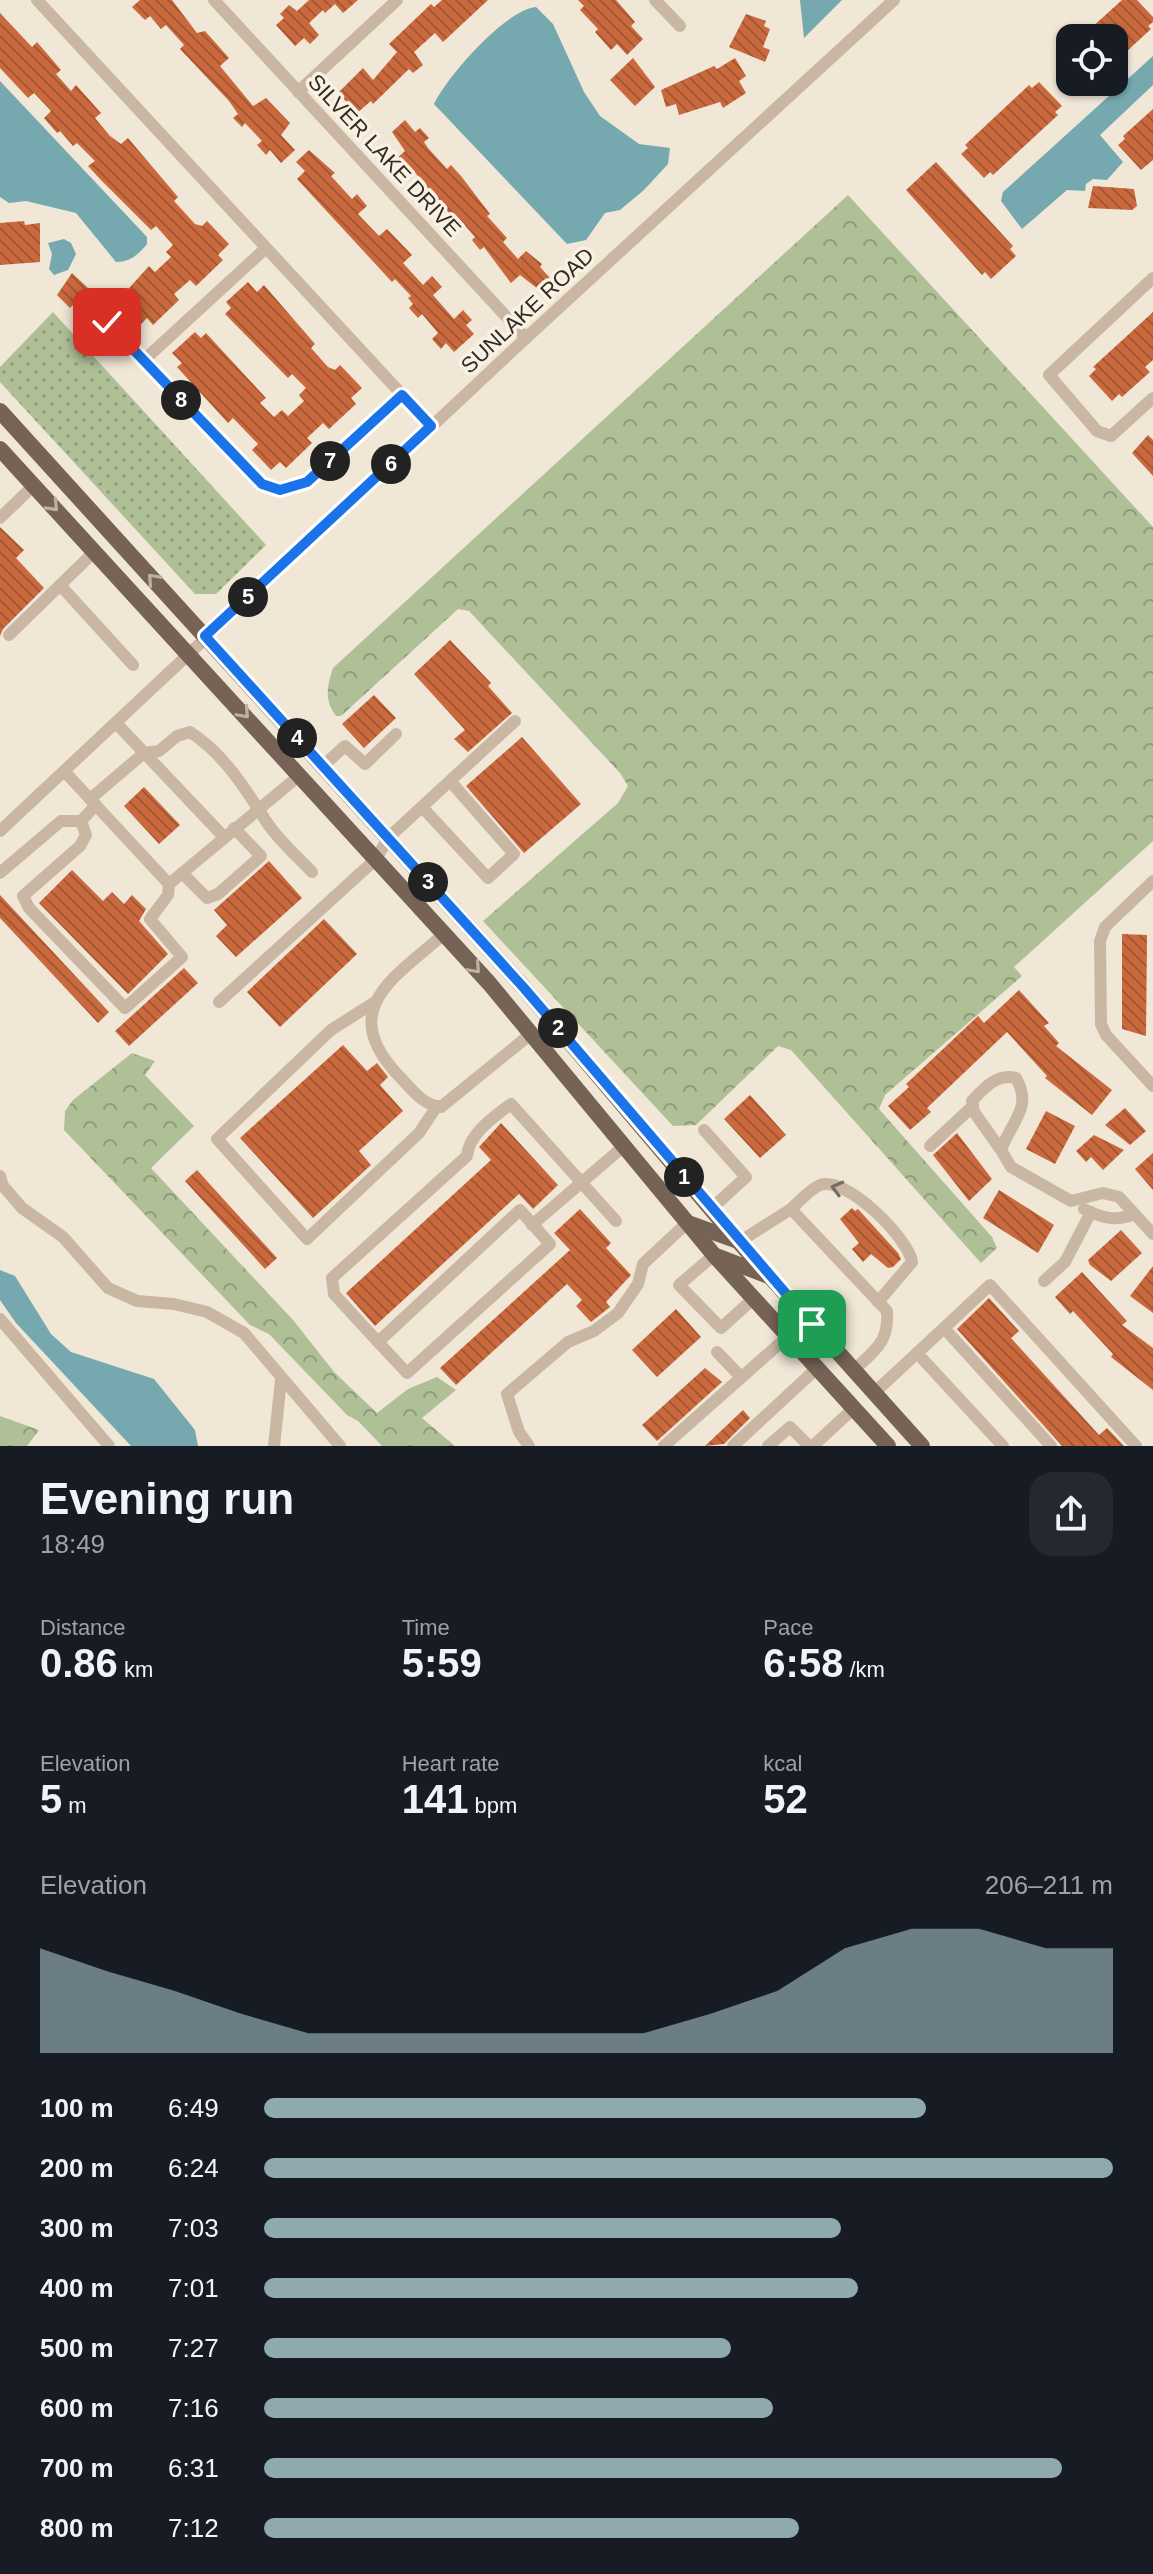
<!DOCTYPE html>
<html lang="en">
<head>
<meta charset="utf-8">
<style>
  body { margin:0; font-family:Arial,sans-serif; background:#242831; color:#f1f3f6; height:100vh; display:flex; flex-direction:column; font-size:30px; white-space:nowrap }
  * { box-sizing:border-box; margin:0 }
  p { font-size:26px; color:#9ea1a6 }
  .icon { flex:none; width:44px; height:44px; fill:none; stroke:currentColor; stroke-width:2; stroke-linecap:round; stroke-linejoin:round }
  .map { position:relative; height:1446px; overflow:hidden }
  .drawer { display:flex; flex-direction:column; background:#171b24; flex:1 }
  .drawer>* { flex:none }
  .tools { position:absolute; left:1056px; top:24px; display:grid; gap:16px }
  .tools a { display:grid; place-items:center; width:72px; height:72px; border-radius:16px; background:#171b24; box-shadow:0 2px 6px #0004; font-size:40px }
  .pin { position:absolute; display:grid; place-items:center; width:68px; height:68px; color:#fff; margin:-34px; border-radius:16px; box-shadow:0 4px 12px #0006 }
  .km { position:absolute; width:40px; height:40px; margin:-20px; border-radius:50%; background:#222; color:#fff; font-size:22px; line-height:40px; text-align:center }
  .round { display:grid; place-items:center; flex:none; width:84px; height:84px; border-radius:24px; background:#242831 }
  .summary { display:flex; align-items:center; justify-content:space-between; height:136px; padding:0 40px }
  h1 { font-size:44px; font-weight:700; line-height:60px }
  .figures { display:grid; grid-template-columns:repeat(3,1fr); gap:12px; height:136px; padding:8px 40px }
  .figures div { display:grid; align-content:center }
  .figures b { font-size:40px; font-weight:700 }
  .figures small { font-size:22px; font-weight:400 }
  .figures p { font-size:22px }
  .chart { height:224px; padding:16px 40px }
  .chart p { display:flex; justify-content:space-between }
  .chart svg { width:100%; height:144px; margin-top:8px; fill:#90a9ae; opacity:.7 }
  ul { padding:0 40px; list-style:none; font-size:26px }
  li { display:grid; grid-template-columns:128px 96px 1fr; align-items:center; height:60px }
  li i { height:20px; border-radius:10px; background:#90a9ae }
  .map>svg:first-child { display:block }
  .green { fill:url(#green-dots) }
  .forest { fill:url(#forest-crowns) }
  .water { fill:#75a8af }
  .building { fill:url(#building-back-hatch) }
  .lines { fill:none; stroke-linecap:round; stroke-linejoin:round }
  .minor { stroke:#c9b7a3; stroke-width:12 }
  .major { stroke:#776356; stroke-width:16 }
  .oneway { stroke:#beb1a4 }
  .oneway2 { stroke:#776a5e }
  .route-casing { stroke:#fff; stroke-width:16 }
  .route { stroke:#1a73e8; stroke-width:10 }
  .labels { text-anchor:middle; stroke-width:7; stroke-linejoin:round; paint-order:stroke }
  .street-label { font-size:22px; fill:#342b25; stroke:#f9f1e3 }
</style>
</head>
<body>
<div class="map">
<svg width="1153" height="1446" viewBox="0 0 1153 1446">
  <defs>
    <pattern id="green-dots" width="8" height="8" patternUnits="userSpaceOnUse" patternTransform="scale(2)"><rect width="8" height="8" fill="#afc097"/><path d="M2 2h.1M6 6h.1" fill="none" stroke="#8f9c7b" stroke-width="1.8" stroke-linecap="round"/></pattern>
    <pattern id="forest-crowns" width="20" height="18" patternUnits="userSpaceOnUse" patternTransform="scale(2)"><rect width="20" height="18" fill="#afc097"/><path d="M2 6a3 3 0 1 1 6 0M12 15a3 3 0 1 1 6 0" fill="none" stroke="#8f9c7b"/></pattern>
    <pattern id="building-back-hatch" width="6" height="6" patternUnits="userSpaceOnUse" patternTransform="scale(2)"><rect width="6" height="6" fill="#ca693d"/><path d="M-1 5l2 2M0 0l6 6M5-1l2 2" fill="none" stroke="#a55733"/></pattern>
  </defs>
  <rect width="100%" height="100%" fill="#f1e7d7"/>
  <path class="green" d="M53,312L266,545L216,594H195L0,382V367Z"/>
  <g class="forest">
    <path d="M848,195L1153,527V841L1014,967L1022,976L885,1095L879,1109L992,1237L997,1248L981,1263L791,1050L778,1046L696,1125L673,1126L483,921L618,803L628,786L620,773L469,611L458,609L341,716H336C324,700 327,686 333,668Z"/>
    <path d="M132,1053L155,1061L145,1075L194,1126L151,1168L293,1320L335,1373L377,1413L408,1389L437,1377L456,1390L422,1418L455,1446H382L358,1421L347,1415L269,1334L250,1325L64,1130L65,1111L73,1100Z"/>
    <path d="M0,1416L39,1430L27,1446H0Z"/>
  </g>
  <g class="water">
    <path d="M800,0H842L804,38Z"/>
    <path d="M536,7L553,24L584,92L600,116L639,144L670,148L668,164L644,190L620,210L605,213L586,240L567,244L434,104C447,77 505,10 536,7Z"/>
    <path d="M1153,56V85L1100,135L1123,162L1107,180L1093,179L1086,184L1085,191L1067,190L1022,229L1001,201L1003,192Z"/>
    <path d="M0,81L147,237V244C138,255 130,262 116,262L76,213L26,201L9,203L0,197Z"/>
    <path d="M64,239L71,243L76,254L68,270L54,275L49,269L52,254L48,243Z"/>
    <path d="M0,1270L15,1276L51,1334L71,1352L154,1379L195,1430L198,1446H131L16,1323L0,1300Z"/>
  </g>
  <g class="building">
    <path d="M140,0H172L197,33L205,31L229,58L220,66L253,106L266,98L290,123L281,135L295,150L281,163L270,150L266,155L257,145L262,141L245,123L242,127L233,118L238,114L229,101L180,49L184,45L166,25L161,29L150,16L145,20L132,7Z"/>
    <path d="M309,0H358L343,13L335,4L325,13L323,10L309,23L319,35L310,44L304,38L295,46L276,25L284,18L280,14L289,5L297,11Z"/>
    <path d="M442,0H488L443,42L435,33L414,52L423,65L413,73L409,69L373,104L371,101L357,113L338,93L363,68L373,80L397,52L389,44L431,4L434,7Z"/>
    <path d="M578,0H616L635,22L631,26L643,39L627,55L617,44L611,50L595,32L598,29L580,10L584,6Z"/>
    <path d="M1122,0H1137L1153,17V22L1148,26L1151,29L1114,63V38H1080Z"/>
    <path d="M0,13L32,47L37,42L61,70L56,74L71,91L76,85L101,113L95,118L110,136L121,144L128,138L178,197L174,201L195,224L202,226L207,221L229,244L218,255L223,260L196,286L190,280L174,294L179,300L153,325L147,318L138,327L119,307L125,301L121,297L149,266L155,272L171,257L166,252L173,245L156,226L151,230L100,179L88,166L95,161L77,143L73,146L60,131L57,133L44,118L51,111L34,93L28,98L0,68Z"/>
    <path d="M746,14L766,21L764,26L770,29L763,47L770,50L765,62L729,47Z"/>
    <path d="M633,58L655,87L635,106L610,80Z"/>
    <path d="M735,58L746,76L739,81L746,93L723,108L720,102L679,115L676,104L666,107L661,90L714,66L717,69Z"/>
    <path d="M1039,82L1062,106L1055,112L1058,115L993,175L990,172L984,178L961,154L968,148L965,145L1029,85L1032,88Z"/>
    <path d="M1153,109V160L1141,170L1118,145L1125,139L1123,136Z"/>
    <path d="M405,120L415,132L420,128L429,138L424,142L428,148L447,169L451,165L461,176L490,214L487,216L507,238L503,242L518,259L526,251L542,264L540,267L550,278L538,289L520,275L511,283L484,247L480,250L472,240L475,237L454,213L451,215L437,199L434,201L424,189L427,186L408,165L404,169L396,159L405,151L392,132Z"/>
    <path d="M309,150L335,173L331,176L352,199L357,194L367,206L358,214L379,236L387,229L412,255L403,263L423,285L432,276L442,287L433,295L454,319L463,310L472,320L466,325L474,334L454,352L446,343L441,349L432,339L438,333L422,314L418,318L409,308L413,304L408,298L411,296L395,279L392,282L297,179L305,171L296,162Z"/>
    <path d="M936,162L1013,246L1010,249L1016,256L991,279L985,272L982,275L906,190Z"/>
    <path d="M1093,186L1134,189L1137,206L1132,210L1088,208Z"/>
    <path d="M24,221L25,225L40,223V262L0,265V223Z"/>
    <path d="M72,273L89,289L70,308L57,295Z"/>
    <path d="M248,282L257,292L264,285L315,344L311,348L328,367L335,370L340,365L362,388L351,398L356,404L329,429L323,423L307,438L312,443L286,468L280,462L271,470L252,450L258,444L233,418L228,423L177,367L182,363L172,353L195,332L201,338L206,333L266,398L260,403L274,417L282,410L288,416L304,401L299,395L306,388L292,374L288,378L225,314L231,308L226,302Z"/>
    <path d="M1153,312V360L1145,367L1150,372L1122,397L1119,394L1112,401L1089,376L1096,369L1093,367Z"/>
    <path d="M1148,435L1153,440V476L1132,453Z"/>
    <path d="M0,527L24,550L16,558L44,588L3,629L0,636Z"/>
    <path d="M450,640L491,683L488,686L512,713L468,752L454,739L465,730L414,674Z"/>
    <path d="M374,695L396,718L364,748L342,724Z"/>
    <path d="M522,737L581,804L524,853L466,786Z"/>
    <path d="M144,787L180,825L159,844L124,806Z"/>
    <path d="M269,861L302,898L236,957L216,936L227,925L214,910Z"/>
    <path d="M72,870L103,901L112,892L124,904L132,895L146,909L139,921L168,954L128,994L39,903Z"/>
    <path d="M0,895L109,1012L98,1023L0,918Z"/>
    <path d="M324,919L357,954L280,1027L247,992Z"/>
    <path d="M1122,934L1147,935L1146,1036L1122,1029Z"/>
    <path d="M184,968L198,983L129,1046L115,1031Z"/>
    <path d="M1019,990L1049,1023L1044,1026L1059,1043L1056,1046L1112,1090L1092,1115L1045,1078L1047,1076L1007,1032L927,1108L931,1112L910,1130L888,1106L909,1087L906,1084L978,1016L984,1023Z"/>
    <path d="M343,1045L367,1071L377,1063L388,1077L380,1085L403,1111L359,1151L371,1165L313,1218L240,1138Z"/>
    <path d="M750,1095L786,1135L760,1158L724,1119Z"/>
    <path d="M1125,1108L1146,1131L1130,1145L1105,1125Z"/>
    <path d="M1046,1111L1075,1126L1055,1164L1026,1149Z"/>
    <path d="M501,1123L558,1185L533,1209L519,1194L375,1326L346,1293L491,1160L479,1147Z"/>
    <path d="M957,1133L992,1179L969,1201L933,1155Z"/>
    <path d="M1094,1135L1124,1150L1103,1170L1091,1157L1086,1162L1076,1151Z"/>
    <path d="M1153,1153V1190L1135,1169Z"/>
    <path d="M197,1170L277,1258L265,1269L185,1181Z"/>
    <path d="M999,1190L1054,1225L1038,1253L983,1218Z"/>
    <path d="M852,1208L855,1211L858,1209L898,1253L901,1259L893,1267L888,1268L871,1254L863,1262L852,1249L859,1243L840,1219Z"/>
    <path d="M580,1209L611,1243L606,1248L631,1275L606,1302L610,1307L591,1322L576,1306L582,1300L567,1284L456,1385L440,1368L570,1250L554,1233Z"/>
    <path d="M1121,1230L1142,1253L1111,1281L1090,1265L1088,1260Z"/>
    <path d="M1153,1266V1313L1130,1296Z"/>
    <path d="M1082,1272L1127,1321L1122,1325L1153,1348V1390L1111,1357L1113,1354L1073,1311L1070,1314L1055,1297Z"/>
    <path d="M989,1298L1019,1331L1011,1338L1099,1435L1107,1428L1124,1446H1062L957,1329Z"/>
    <path d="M676,1309L701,1337L657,1377L632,1350Z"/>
    <path d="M705,1368L722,1382L657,1441L642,1425Z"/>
    <path d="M743,1410L750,1418L724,1444L705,1446Z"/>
  </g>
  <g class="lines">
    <g class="minor">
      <path d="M37,0L431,426"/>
      <path d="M214,0L526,338"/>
      <path d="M655,0L680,26"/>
      <path d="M298,92L397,0"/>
      <path d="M1153,278L1049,375L1097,431L1111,436L1153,398"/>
      <path d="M107,322L262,484L280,490L307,482L402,395"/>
      <path d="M143,361L266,248"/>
      <path d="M0,518L34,485"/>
      <path d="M60,585L133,665"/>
      <path d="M9,635L95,551"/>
      <path d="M116,723L224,837"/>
      <path d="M323,766L345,746L365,764L396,734"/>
      <path d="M65,772L169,884L300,775"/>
      <path d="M90,799L144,753L159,751L177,736L190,732C223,753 245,788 266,821C277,839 297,856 312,872"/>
      <path d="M96,805L81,821L86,835L80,846L23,896L29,908L125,1008L182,957L150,919L168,895L169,884"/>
      <path d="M422,807L488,878L514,854L450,781"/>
      <path d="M0,831L526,338L894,0"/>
      <path d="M0,873L61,821H81"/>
      <path d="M182,873L207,898L218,894L261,856L234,828"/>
      <path d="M1153,881L1105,927L1100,941L1101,1024L1106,1035L1153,1086"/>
      <path d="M444,934C395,977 336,1009 398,1075C412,1089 421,1104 441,1107L532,1033"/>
      <path d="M219,1002L376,859L388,838L515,721"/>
      <path d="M375,1002L331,1030L217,1139L307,1239L419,1133L437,1106"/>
      <path d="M704,1130L746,1177L711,1209"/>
      <path d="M930,1146L973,1106"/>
      <path d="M1001,1150L974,1112L972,1101C984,1088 997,1073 1016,1078C1033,1108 1012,1120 1001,1150L1011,1167L1071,1201L1103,1193L1119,1197L1153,1234"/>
      <path d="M0,1176L3,1186L22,1208L63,1237L108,1288L137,1301L174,1304L207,1312L244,1333L340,1446"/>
      <path d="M791,1209C799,1202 810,1189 820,1185C846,1175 909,1239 912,1262L878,1302"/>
      <path d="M1084,1209C1102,1218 1116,1222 1134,1214"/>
      <path d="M520,1210L550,1244L407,1373L378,1342Z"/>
      <path d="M532,1225L624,1146"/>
      <path d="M739,1242L791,1209L887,1311C889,1343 875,1350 854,1370"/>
      <path d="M714,1255L679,1285L721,1328L753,1299"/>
      <path d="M1044,1281L1065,1262L1091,1212"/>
      <path d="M0,1319L109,1446"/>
      <path d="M944,1328L990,1285L1136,1446"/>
      <path d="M378,1342L334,1294L332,1278L467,1156C469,1133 494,1117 511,1104L616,1221"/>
      <path d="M717,1352L741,1377"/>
      <path d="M917,1353L1003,1446"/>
      <path d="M874,1393L944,1328L1051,1446"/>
      <path d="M274,1446L281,1380"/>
      <path d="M529,1446L519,1432L507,1394L568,1342L594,1331L618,1313L638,1284L643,1264L687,1223"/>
      <path d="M664,1446L787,1337"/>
      <path d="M733,1446L816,1369"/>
      <path d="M768,1446L790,1427L809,1446"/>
      <path d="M813,1446L853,1409"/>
    </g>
    <g class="major">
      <path d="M0,411L524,988L739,1242L922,1446"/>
      <path d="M0,449L489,983L714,1255L888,1446"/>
      <path d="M688,1223L738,1241"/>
      <path d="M716,1256L766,1275"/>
    </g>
  </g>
  <defs><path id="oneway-chevron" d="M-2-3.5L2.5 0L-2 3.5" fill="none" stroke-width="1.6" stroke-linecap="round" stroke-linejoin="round" transform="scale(2)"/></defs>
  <g class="oneway">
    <use href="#oneway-chevron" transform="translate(53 506) rotate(47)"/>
    <use href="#oneway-chevron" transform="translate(153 579) rotate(-132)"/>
    <use href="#oneway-chevron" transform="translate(244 713) rotate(48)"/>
    <use href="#oneway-chevron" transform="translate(475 968) rotate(48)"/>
  </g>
  <use class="oneway2" href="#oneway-chevron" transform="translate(837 1188) rotate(-165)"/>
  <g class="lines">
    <defs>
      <path id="route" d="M107,322L262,484L280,490L307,482L402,395L431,426L205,636L524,988L812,1324"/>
    </defs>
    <use href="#route" class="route-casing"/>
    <use href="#route" class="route"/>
  </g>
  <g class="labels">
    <g class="street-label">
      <text transform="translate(385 155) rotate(47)" y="8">SILVER LAKE DRIVE</text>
      <text transform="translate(527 310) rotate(-43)" y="8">SUNLAKE ROAD</text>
    </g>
  </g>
</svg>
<div class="tools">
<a><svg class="icon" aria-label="locate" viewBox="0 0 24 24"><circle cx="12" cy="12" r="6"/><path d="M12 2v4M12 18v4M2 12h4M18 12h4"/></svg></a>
</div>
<div class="pin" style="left:812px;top:1324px;background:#1e9e55"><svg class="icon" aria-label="arrive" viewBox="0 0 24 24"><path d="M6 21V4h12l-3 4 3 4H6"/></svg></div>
<div class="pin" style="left:107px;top:322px;background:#d93025"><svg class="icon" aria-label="check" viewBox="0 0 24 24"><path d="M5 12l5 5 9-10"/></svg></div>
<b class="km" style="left:684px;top:1177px">1</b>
<b class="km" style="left:558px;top:1028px">2</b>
<b class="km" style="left:428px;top:882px">3</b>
<b class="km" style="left:297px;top:738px">4</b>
<b class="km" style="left:248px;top:597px">5</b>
<b class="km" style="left:391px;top:464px">6</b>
<b class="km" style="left:330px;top:461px">7</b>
<b class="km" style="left:181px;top:400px">8</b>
</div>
<section class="drawer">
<div class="summary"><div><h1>Evening run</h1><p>18:49</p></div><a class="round"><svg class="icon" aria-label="share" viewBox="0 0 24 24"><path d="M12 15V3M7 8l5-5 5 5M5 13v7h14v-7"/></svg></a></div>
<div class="figures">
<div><p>Distance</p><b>0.86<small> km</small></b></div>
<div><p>Time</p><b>5:59</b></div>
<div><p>Pace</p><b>6:58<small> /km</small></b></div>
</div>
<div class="figures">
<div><p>Elevation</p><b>5<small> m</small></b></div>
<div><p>Heart rate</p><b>141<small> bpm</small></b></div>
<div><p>kcal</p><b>52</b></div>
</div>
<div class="chart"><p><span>Elevation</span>206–211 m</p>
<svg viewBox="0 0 160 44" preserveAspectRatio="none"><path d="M0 44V12L10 19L20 25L30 32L40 38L50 38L60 38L70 38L80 38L90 38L100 32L110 25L120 12L130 6L140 6L150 12L160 12V44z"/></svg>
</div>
<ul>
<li><b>100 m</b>6:49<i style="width:78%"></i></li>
<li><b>200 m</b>6:24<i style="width:100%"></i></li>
<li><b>300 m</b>7:03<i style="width:68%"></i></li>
<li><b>400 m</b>7:01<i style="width:70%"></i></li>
<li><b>500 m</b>7:27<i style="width:55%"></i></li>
<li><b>600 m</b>7:16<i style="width:60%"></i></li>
<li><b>700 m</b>6:31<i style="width:94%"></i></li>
<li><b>800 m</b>7:12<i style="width:63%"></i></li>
</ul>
</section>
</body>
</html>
